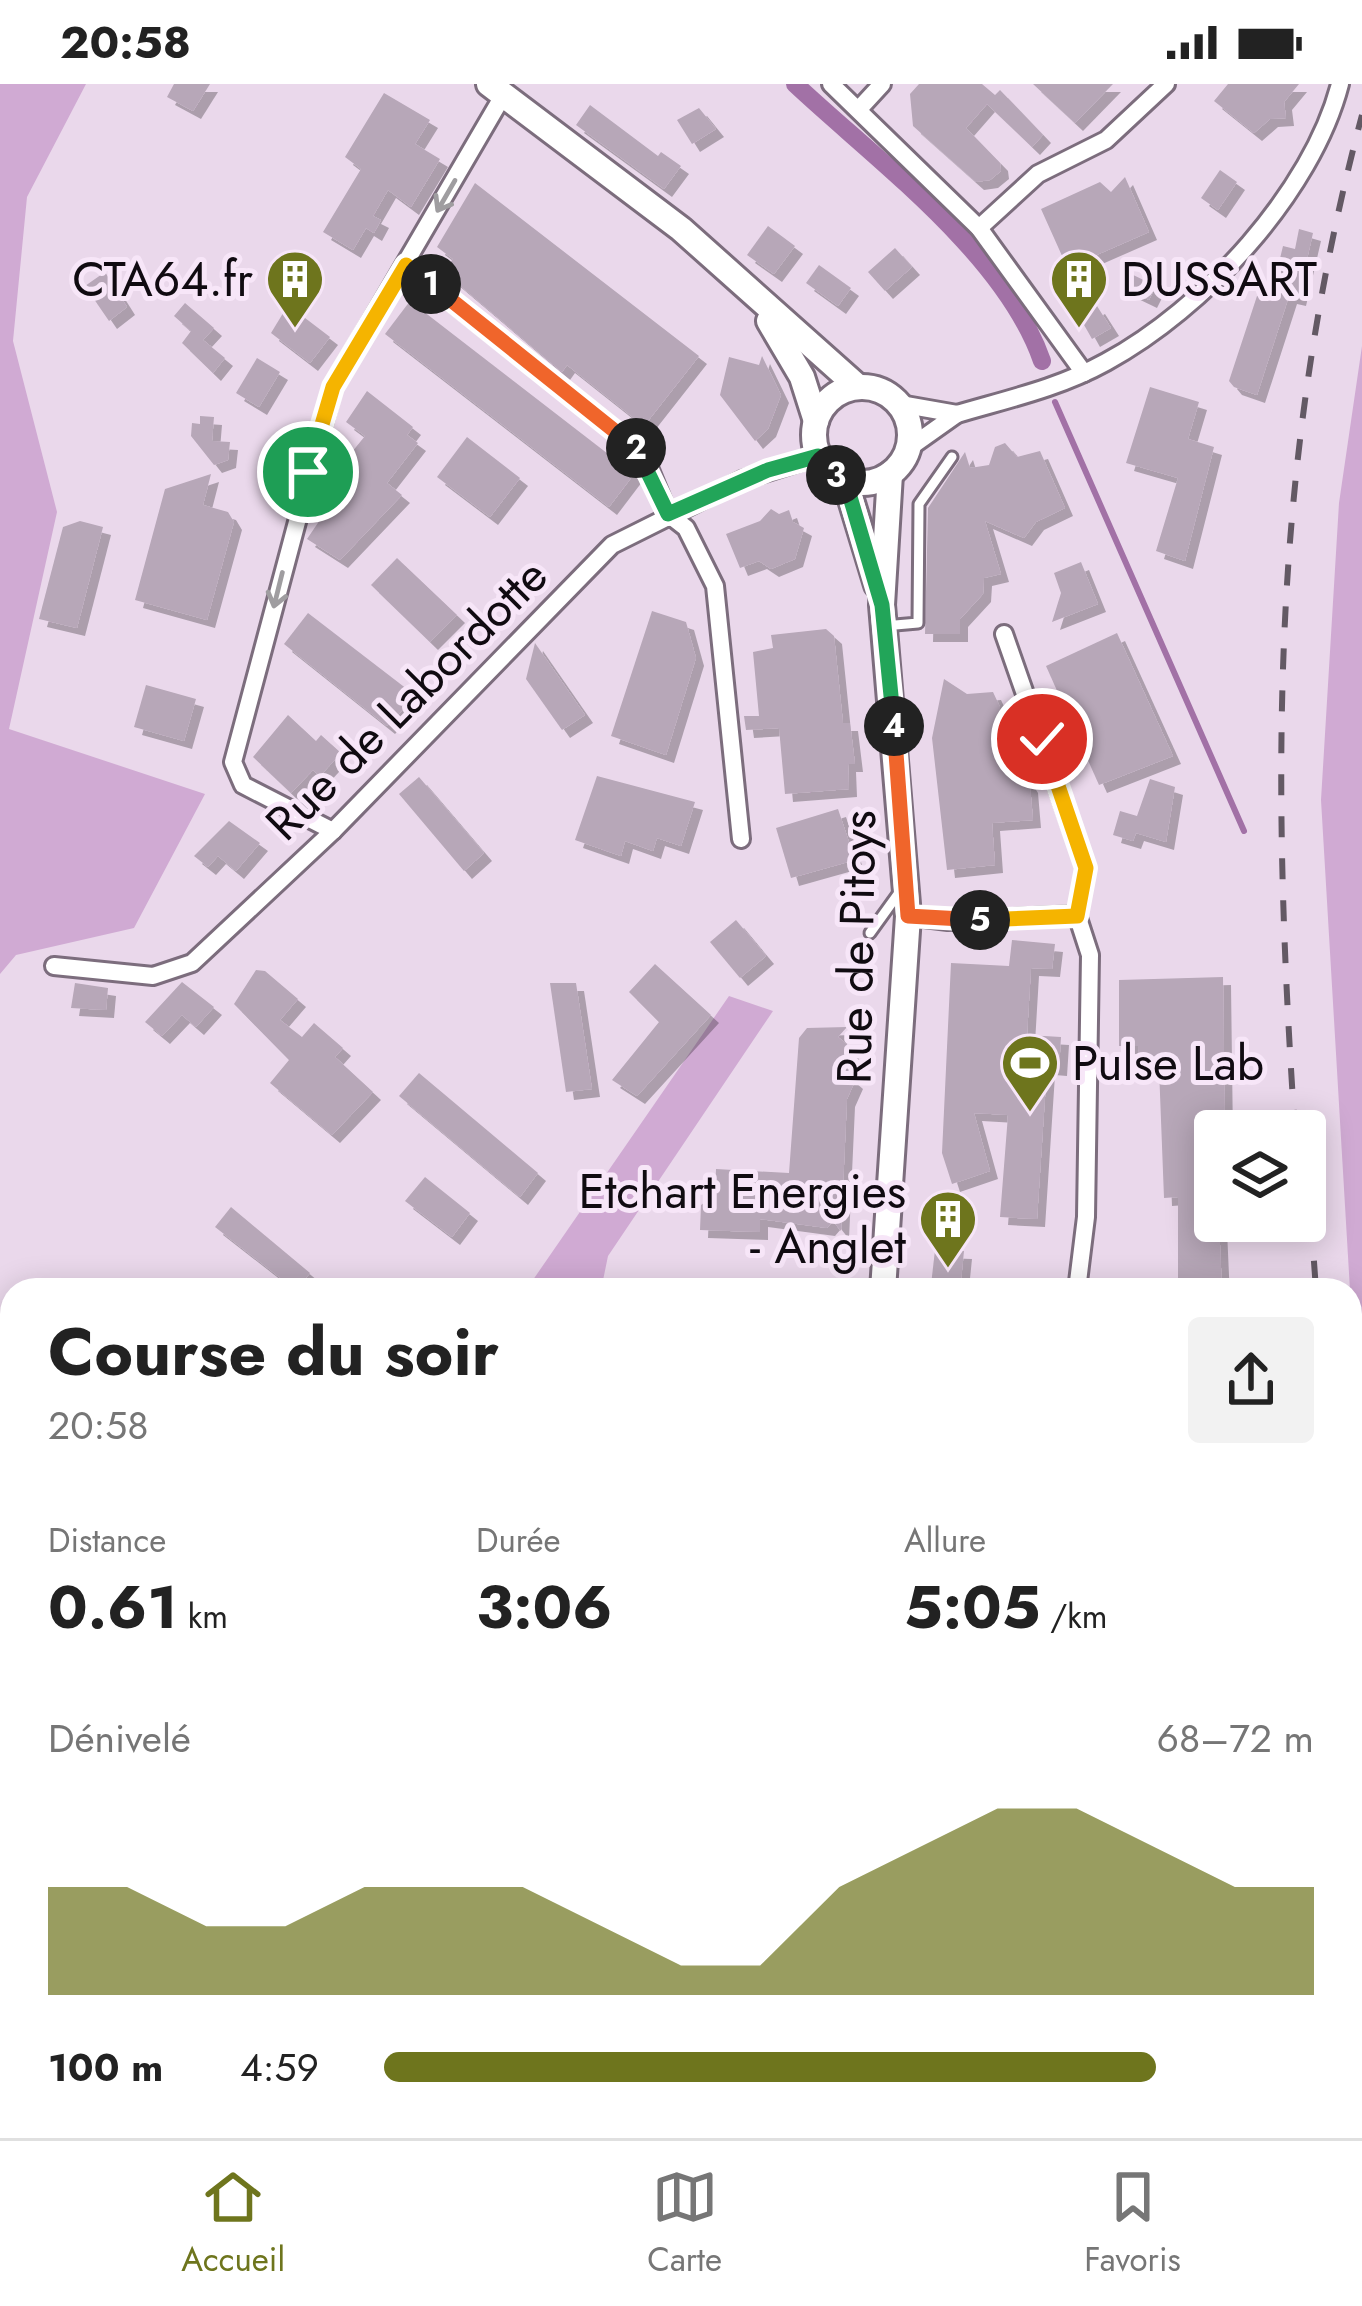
<!DOCTYPE html>
<html lang="fr">
<head>
<meta charset="utf-8">
<style>
  body { margin:0; font-family:Jost,sans-serif; background:#f2f2f2; color:#222; height:100vh; display:flex; flex-direction:column; font-size:45px; white-space:nowrap }
  * { box-sizing:border-box; margin:0 }
  p { font-size:39px; color:#767676 }
  .icon { flex:none; width:66px; height:66px; fill:none; stroke:currentColor; stroke-width:2; stroke-linecap:round; stroke-linejoin:round }
  .map { position:relative; flex:1; overflow:hidden }
  .details { position:absolute; left:0px; top:1194px; width:1362px; height:861px; display:flex; flex-direction:column; background:#fff; border-radius:36px 36px 0 0; box-shadow:0 6px 30px #0003 }
  .details>* { flex:none }
  .tools { position:absolute; left:1194px; top:1026px; display:grid; gap:24px }
  .tools a { display:grid; place-items:center; width:132px; height:132px; border-radius:12px; background:#fff; box-shadow:0 6px 30px #0003; font-size:60px }
  .pin { position:absolute; display:grid; place-items:center; width:102px; height:102px; color:#fff; margin:-51px; border:6px solid #fff; border-radius:50%; box-shadow:0 3px 12px #0007 }
  .km { position:absolute; width:60px; height:60px; margin:-30px; border-radius:50%; background:#222; color:#fff; font-size:33px; line-height:60px; text-align:center }
  .round { display:grid; place-items:center; flex:none; width:126px; height:126px; border-radius:12px; background:#f2f2f2 }
  .head { display:flex; align-items:center; justify-content:space-between; height:204px; padding:0 48px }
  h1 { font-size:66px; font-weight:700; line-height:90px }
  .figures { display:grid; grid-template-columns:repeat(3,1fr); gap:18px; height:204px; padding:12px 48px }
  .figures div { display:grid; align-content:center }
  .figures b { font-size:60px; font-weight:700 }
  .figures small { font-size:33px; font-weight:400 }
  .figures p { font-size:33px }
  .chart { height:336px; padding:24px 48px }
  .chart p { display:flex; justify-content:space-between }
  .chart svg { width:100%; height:216px; margin-top:12px; fill:#6e751d; opacity:.7 }
  ul { padding:0 48px; list-style:none; font-size:39px }
  li { display:grid; grid-template-columns:192px 144px 1fr; align-items:center; height:90px }
  li i { height:30px; border-radius:15px; background:#6e751d }
  .status { display:flex; justify-content:space-between; align-items:center; height:84px; padding:0 60px; background:#fff; direction:ltr }
  .status svg { height:33px; fill:currentColor }
  .dock { display:flex; justify-content:space-around; align-items:center; height:168px; border-top:3px solid #e0e0e0; background:#fff; font-size:33px; color:#767676 }
  .dock a { display:grid; justify-items:center; gap:6px }
  .dock .on { color:#6e751d }
  .map>svg:first-child { display:block }
  .green { fill:#d0aad3 }
  .lines { fill:none; stroke-linecap:round; stroke-linejoin:round }
  .stream { stroke:#a271a6; stroke-width:6 }
  .canal { stroke:#a271a6; stroke-width:18 }
  .building { fill:#b7a7b8; filter:url(#shadow) }
  .lane-casing { stroke:#7c6d7d; stroke-width:15 }
  .street-casing { stroke:#7c6d7d; stroke-width:22 }
  .secondary-casing { stroke:#7c6d7d; stroke-width:30 }
  .highway-casing { stroke:#fff; stroke-width:36 }
  .lane { stroke:#fff; stroke-width:9 }
  .street { stroke:#fff; stroke-width:16 }
  .secondary { stroke:#fff; stroke-width:24 }
  .highway { stroke:#af7fb3; stroke-width:30 }
  .rail { stroke:#635964; stroke-width:6; stroke-dasharray:21 21; stroke-linecap:butt }
  .oneway { stroke:#9f9da0 }
  .split-1-casing { stroke:#fff; stroke-width:24 }
  .split-2-casing { stroke:#fff; stroke-width:24 }
  .split-3-casing { stroke:#fff; stroke-width:24 }
  .split-4-casing { stroke:#fff; stroke-width:24 }
  .split-5-casing { stroke:#fff; stroke-width:24 }
  .split-6-casing { stroke:#fff; stroke-width:24 }
  .split-1 { stroke:#f5b400; stroke-width:15 }
  .split-2 { stroke:#f0652b; stroke-width:15 }
  .split-3 { stroke:#22a559; stroke-width:15 }
  .split-4 { stroke:#22a559; stroke-width:15 }
  .split-5 { stroke:#f0652b; stroke-width:15 }
  .split-6 { stroke:#f5b400; stroke-width:15 }
  .labels { text-anchor:middle; stroke-width:10; stroke-linejoin:round; paint-order:stroke }
  .poi-label { font-size:48px; fill:#100b11; stroke:#f7e6f8; text-anchor:end }
  .street-label { font-size:48px; fill:#100b11; stroke:#f7e6f8 }
</style>
</head>
<body>
<div class="status"><b>20:58</b><svg viewBox="0 0 49 12"><path d="M0 12V9h3v3zM5 12V6h3v6zM10 12V3h3v9zM15 12V0h3v12zM26 1h20v11H26zM47 4h2v5h-2z"/></svg></div>
<div class="map">
<svg width="1362" height="2054" viewBox="0 0 1362 2054">
  <defs>
    <filter id="shadow"><feDropShadow dx="8" dy="8" stdDeviation="0" flood-color="#0004"/></filter>
  </defs>
  <rect width="100%" height="100%" fill="#ead8eb"/>
  <g class="green">
    <path d="M0,0H86L27,113L13,257L57,428L9,645L205,710L134,844L16,871L0,890Z"/>
    <path d="M1362,262V1923L1350,1954V1206L1321,716L1339,419Z"/>
    <path d="M729,912L773,927L608,1172L601,1206H526Z"/>
    <path d="M12,1383V2043H483L486,2054H0V1394Z"/>
    <path d="M826,2043H1067L1075,2054H824Z"/>
    <path d="M1222,2043H1315L1311,2054H1216Z"/>
  </g>
  <g class="lines">
    <g class="stream">
      <path d="M1055,318L1244,747"/>
      <path d="M1350,1975L1362,1945"/>
      <path d="M1318,2054L1322,2043"/>
    </g>
    <path class="canal" d="M795,0C876,76 1005,170 1042,277"/>
  </g>
  <g class="building">
    <path d="M174,0H210L193,27L167,13Z"/>
    <path d="M919,0H982L995,11L1000,6L1043,51L1032,63L987,20L966,44L1000,79L1001,87L990,96L976,98L913,42L910,10Z"/>
    <path d="M1033,0H1113L1075,39Z"/>
    <path d="M1228,0H1299L1284,18L1286,34L1270,35L1254,49L1214,17Z"/>
    <path d="M384,9L430,36L415,60L440,75L411,123L388,106L373,132L381,136L374,149L366,144L353,166L323,148L361,85L345,73Z"/>
    <path d="M590,21L658,72L661,68L681,82L664,105L576,41Z"/>
    <path d="M699,24L716,45L692,60L677,36Z"/>
    <path d="M1220,86L1237,98L1218,126L1201,114Z"/>
    <path d="M1125,93L1149,148L1076,180L1063,174L1041,125L1100,98L1111,108Z"/>
    <path d="M475,99L699,272L644,342L567,281L562,288L443,187L453,175L437,163Z"/>
    <path d="M768,142L795,162L774,190L747,171Z"/>
    <path d="M1299,145L1313,149L1298,214L1289,212L1257,311L1234,303L1229,297L1257,212L1270,216L1283,162L1295,165Z"/>
    <path d="M895,164L912,183L885,207L868,188Z"/>
    <path d="M819,181L851,204L838,222L806,199Z"/>
    <path d="M105,188L127,223L109,237L85,202Z"/>
    <path d="M1127,188L1156,202L1149,216L1120,202Z"/>
    <path d="M410,217L634,390L609,423L385,250Z"/>
    <path d="M185,219L214,244L203,256L225,274L213,289L182,259L191,247L174,232Z"/>
    <path d="M288,221L330,253L310,279L271,249Z"/>
    <path d="M1097,222L1111,244L1092,255L1079,232Z"/>
    <path d="M762,272L781,311L768,345L755,357L720,311L729,273L759,281Z"/>
    <path d="M257,274L280,288L259,323L236,309Z"/>
    <path d="M1150,303L1199,318L1188,355L1214,363L1185,477L1156,467L1178,394L1126,379Z"/>
    <path d="M367,307L413,343L407,351L418,359L387,399L402,411L340,476L307,455L337,411L325,401L365,352L346,338Z"/>
    <path d="M200,332L214,333L212,357L230,358L228,376L214,381L191,352L192,339L200,340Z"/>
    <path d="M467,353L520,394L490,433L437,393Z"/>
    <path d="M1005,359L1017,373L1040,367L1065,424L1036,438L1024,454L985,437L1001,490L984,494L983,510L960,535V550H925L928,424L965,368L970,384L989,381L995,363Z"/>
    <path d="M211,390L203,421L228,428L234,438L207,536L135,516L165,405Z"/>
    <path d="M771,425L779,430L789,426L793,438L804,444L795,475L771,485L759,477L740,484L726,450L760,437Z"/>
    <path d="M80,437L103,443L77,544L39,535L63,443Z"/>
    <path d="M397,474L457,531L430,558L371,501Z"/>
    <path d="M1081,478L1098,520L1052,538L1061,509L1054,489Z"/>
    <path d="M652,527L686,538L696,574L666,671L611,652Z"/>
    <path d="M308,529L416,612L387,642L284,560Z"/>
    <path d="M826,545L834,552L843,639H850L855,680H848L849,705L785,710L779,644L746,646L744,632H759L753,568L773,564L771,551Z"/>
    <path d="M1117,549L1173,672L1099,701L1046,582Z"/>
    <path d="M535,559L585,631L562,646L526,595Z"/>
    <path d="M944,595L967,610L993,608L1000,623V663H1006L1030,701L1033,736L992,739L995,781L947,786L932,654Z"/>
    <path d="M146,601L196,615L184,657L134,643Z"/>
    <path d="M288,631L316,657L321,651L341,669L320,692L313,686L291,709L253,673Z"/>
    <path d="M597,692L695,718L681,762L657,754L653,767L625,757L621,772L575,756Z"/>
    <path d="M419,693L484,769L464,787L399,710Z"/>
    <path d="M1150,695L1175,703L1166,758L1136,749L1133,757L1113,751L1120,727L1137,732Z"/>
    <path d="M838,725L855,776L791,794L776,744Z"/>
    <path d="M229,737L260,759L236,787L218,772L208,783L194,772Z"/>
    <path d="M736,836L766,872L740,894L710,858Z"/>
    <path d="M1012,856L1055,860L1052,885L1031,884L1027,951L1061,953L1059,984L1047,983L1037,1135L1000,1133L1008,1031L974,1029L990,1087L952,1100L942,1069L951,879L1009,882Z"/>
    <path d="M655,880L711,931L637,1012L612,996L659,938L629,908Z"/>
    <path d="M256,886L265,887L298,915L280,936L302,953L314,939L343,964L335,973L373,1008L332,1051L270,999L289,976L234,920Z"/>
    <path d="M1223,893L1225,1047H1215L1222,1206H1178V1113L1164,1114L1159,984L1139,983L1138,962H1119V896Z"/>
    <path d="M182,898L214,923L196,943L182,931L162,952L145,938Z"/>
    <path d="M75,899L108,904L106,926L71,924Z"/>
    <path d="M550,899H576L592,1005L566,1008Z"/>
    <path d="M847,943L838,953L851,964L848,991L855,997L847,1015L841,1147L833,1137L827,1144L760,1135V1148L700,1146L701,1121L715,1111L716,1085L789,1089L799,954L807,944Z"/>
    <path d="M419,989L538,1089L520,1113L399,1012Z"/>
    <path d="M425,1093L470,1129L452,1153L405,1117Z"/>
    <path d="M231,1123L310,1189L296,1206L215,1143Z"/>
    <path d="M935,1166L964,1167L960,1206L931,1201Z"/>
  </g>
  <g class="lines">
    <defs>
      <g id="lane">
        <path d="M884,542L918,539L919,420L952,373"/>
        <path d="M870,849L901,806"/>
      </g>
      <g id="street">
        <path d="M831,0L979,144L1084,289"/>
        <path d="M859,25L882,0"/>
        <path d="M979,144L1038,90L1106,56L1166,0"/>
        <path d="M406,181L643,369L668,430"/>
        <path d="M900,320L957,330L909,364"/>
        <path d="M957,330C1008,315 1059,304 1106,278C1204,225 1312,108 1340,0"/>
        <path d="M668,430L686,444L715,502L741,755"/>
        <path d="M1004,550L1086,784L1077,831"/>
        <path d="M333,747L243,701L233,678L333,303L504,10"/>
        <path d="M908,832L948,837L1077,831L1090,871L1086,1133L1077,1206"/>
        <path d="M54,882L153,892L192,879L333,747L612,461L742,396L818,372"/>
      </g>
      <g id="secondary">
        <path d="M489,0L681,145L857,302"/>
        <path d="M769,237L802,293L816,337"/>
        <circle cx="862" cy="351" r="48"/>
        <path d="M845,396L877,501"/>
        <path d="M883,1206L908,832L882,521L890,390"/>
        <path d="M810,2054L813,2043"/>
      </g>
      <path id="highway" d="M1356,2054L1362,2040"/>
    </defs>
    <use href="#lane" class="lane-casing"/>
    <use href="#street" class="street-casing"/>
    <use href="#secondary" class="secondary-casing"/>
    <use href="#highway" class="highway-casing"/>
    <use href="#lane" class="lane"/>
    <use href="#street" class="street"/>
    <use href="#secondary" class="secondary"/>
    <use href="#highway" class="highway"/>
    <g class="rail">
      <path d="M1295,1047C1271,693 1270,377 1362,31"/>
      <path d="M1305,1051L1316,1206"/>
      <path d="M1180,2054L1184,2043"/>
    </g>
  </g>
  <defs><path id="oneway-shaft" d="M-6 0H5M1.5-3L5.5 0L1.5 3" fill="none" stroke-width="1.6" stroke-linecap="round" stroke-linejoin="round" transform="scale(3)"/></defs>
  <g class="oneway">
    <use href="#oneway-shaft" transform="translate(446 112) rotate(120)"/>
    <use href="#oneway-shaft" transform="translate(278 506) rotate(104)"/>
  </g>
  <g class="lines">
    <defs>
      <path id="split-1" d="M308,388L333,303L406,181L431,200"/>
      <path id="split-2" d="M431,200L636,364"/>
      <path id="split-3" d="M636,364L668,430L768,386L818,372L836,391"/>
      <path id="split-4" d="M836,391L845,396L882,521L894,642"/>
      <path id="split-5" d="M894,642L908,832L980,836"/>
      <path id="split-6" d="M980,836L1077,832L1086,784L1042,655"/>
    </defs>
    <use href="#split-1" class="split-1-casing"/>
    <use href="#split-2" class="split-2-casing"/>
    <use href="#split-3" class="split-3-casing"/>
    <use href="#split-4" class="split-4-casing"/>
    <use href="#split-5" class="split-5-casing"/>
    <use href="#split-6" class="split-6-casing"/>
    <use href="#split-1" class="split-1"/>
    <use href="#split-2" class="split-2"/>
    <use href="#split-3" class="split-3"/>
    <use href="#split-4" class="split-4"/>
    <use href="#split-5" class="split-5"/>
    <use href="#split-6" class="split-6"/>
  </g>
  <defs>
    <symbol id="building-pin" viewBox="-11 -11 22 30"><path d="M0 17L-7.5 6A9.5 9.5 0 1 1 7.5 6Z" fill="#6e751d" stroke="#f7e6f8"/><path d="M-4-6H4V6H1V3H-1V6H-4ZM-2.5-4.3h1.7v1.8h-1.7ZM.8-4.3h1.7v1.8H.8ZM-2.5-1h1.7V.8h-1.7ZM.8-1h1.7V.8H.8Z" fill="#fff"/></symbol>
    <symbol id="stadium-pin" viewBox="-11 -11 22 30"><path d="M0 17L-7.5 6A9.5 9.5 0 1 1 7.5 6Z" fill="#6e751d" stroke="#f7e6f8"/><path d="M0-5a6.5 5 0 1 0 0 10a6.5 5 0 1 0 0-10ZM-3.5-1.8h7v3.6h-7Z" fill="#fff"/></symbol>
  </defs>
  <g fill-rule="evenodd">
    <use href="#building-pin" x="262" y="162" width="66" height="90"/>
    <use href="#building-pin" x="1046" y="162" width="66" height="90"/>
    <use href="#stadium-pin" x="997" y="946" width="66" height="90"/>
    <use href="#building-pin" x="915" y="1102" width="66" height="90"/>
  </g>
  <g class="labels">
    <g class="poi-label">
      <text x="253" y="212">CTA64.fr</text>
      <text x="1121" y="212" text-anchor="start">DUSSART</text>
      <text x="1072" y="996" text-anchor="start">Pulse Lab</text>
      <text x="906" y="1124">Etchart Energies<tspan x="906" dy="55">- Anglet</tspan></text>
    </g>
    <g class="street-label">
      <text transform="translate(406 615) rotate(-45)" y="17">Rue de Labordotte</text>
      <text transform="translate(856 863) rotate(-89)" y="17">Rue de Pitoys</text>
    </g>
  </g>
</svg>
<div class="tools">
<a><svg class="icon" aria-label="layers" viewBox="0 0 24 24"><path d="M12 4l9 5-9 5-9-5zM3 14l9 5 9-5"/></svg></a>
</div>
<div class="pin" style="left:308px;top:388px;background:#1e9e55"><svg class="icon" aria-label="arrive" viewBox="0 0 24 24"><path d="M6 21V4h12l-3 4 3 4H6"/></svg></div>
<div class="pin" style="left:1042px;top:655px;background:#d93025"><svg class="icon" aria-label="check" viewBox="0 0 24 24"><path d="M5 12l5 5 9-10"/></svg></div>
<b class="km" style="left:431px;top:200px">1</b>
<b class="km" style="left:636px;top:364px">2</b>
<b class="km" style="left:836px;top:391px">3</b>
<b class="km" style="left:894px;top:642px">4</b>
<b class="km" style="left:980px;top:836px">5</b>
<section class="details">
<div class="head"><div><h1>Course du soir</h1><p>20:58</p></div><a class="round"><svg class="icon" aria-label="share" viewBox="0 0 24 24"><path d="M12 15V3M7 8l5-5 5 5M5 13v7h14v-7"/></svg></a></div>
<div class="figures">
<div><p>Distance</p><b>0.61<small> km</small></b></div>
<div><p>Durée</p><b>3:06</b></div>
<div><p>Allure</p><b>5:05<small> /km</small></b></div>
</div>
<div class="chart"><p><span>Dénivelé</span>68–72 m</p>
<svg viewBox="0 0 160 44" preserveAspectRatio="none"><path d="M0 44V22L10 22L20 30L30 30L40 22L50 22L60 22L70 30L80 38L90 38L100 22L110 14L120 6L130 6L140 14L150 22L160 22V44z"/></svg>
</div>
<ul>
<li><b>100 m</b>4:59<i style="width:83%"></i></li>
</ul>
</section>
</div>
<nav class="dock">
<a class="on"><svg class="icon" aria-label="home" viewBox="0 0 24 24"><path d="M3 11l9-7 9 7M6 9v11h12V9"/></svg>Accueil</a>
<a><svg class="icon" aria-label="map" viewBox="0 0 24 24"><path d="M3 6l6-2 6 2 6-2v14l-6 2-6-2-6 2zM9 4v14M15 6v14"/></svg>Carte</a>
<a><svg class="icon" aria-label="saved" viewBox="0 0 24 24"><path d="M7 4h10v16l-5-4-5 4z"/></svg>Favoris</a>
</nav>
</body>
</html>
